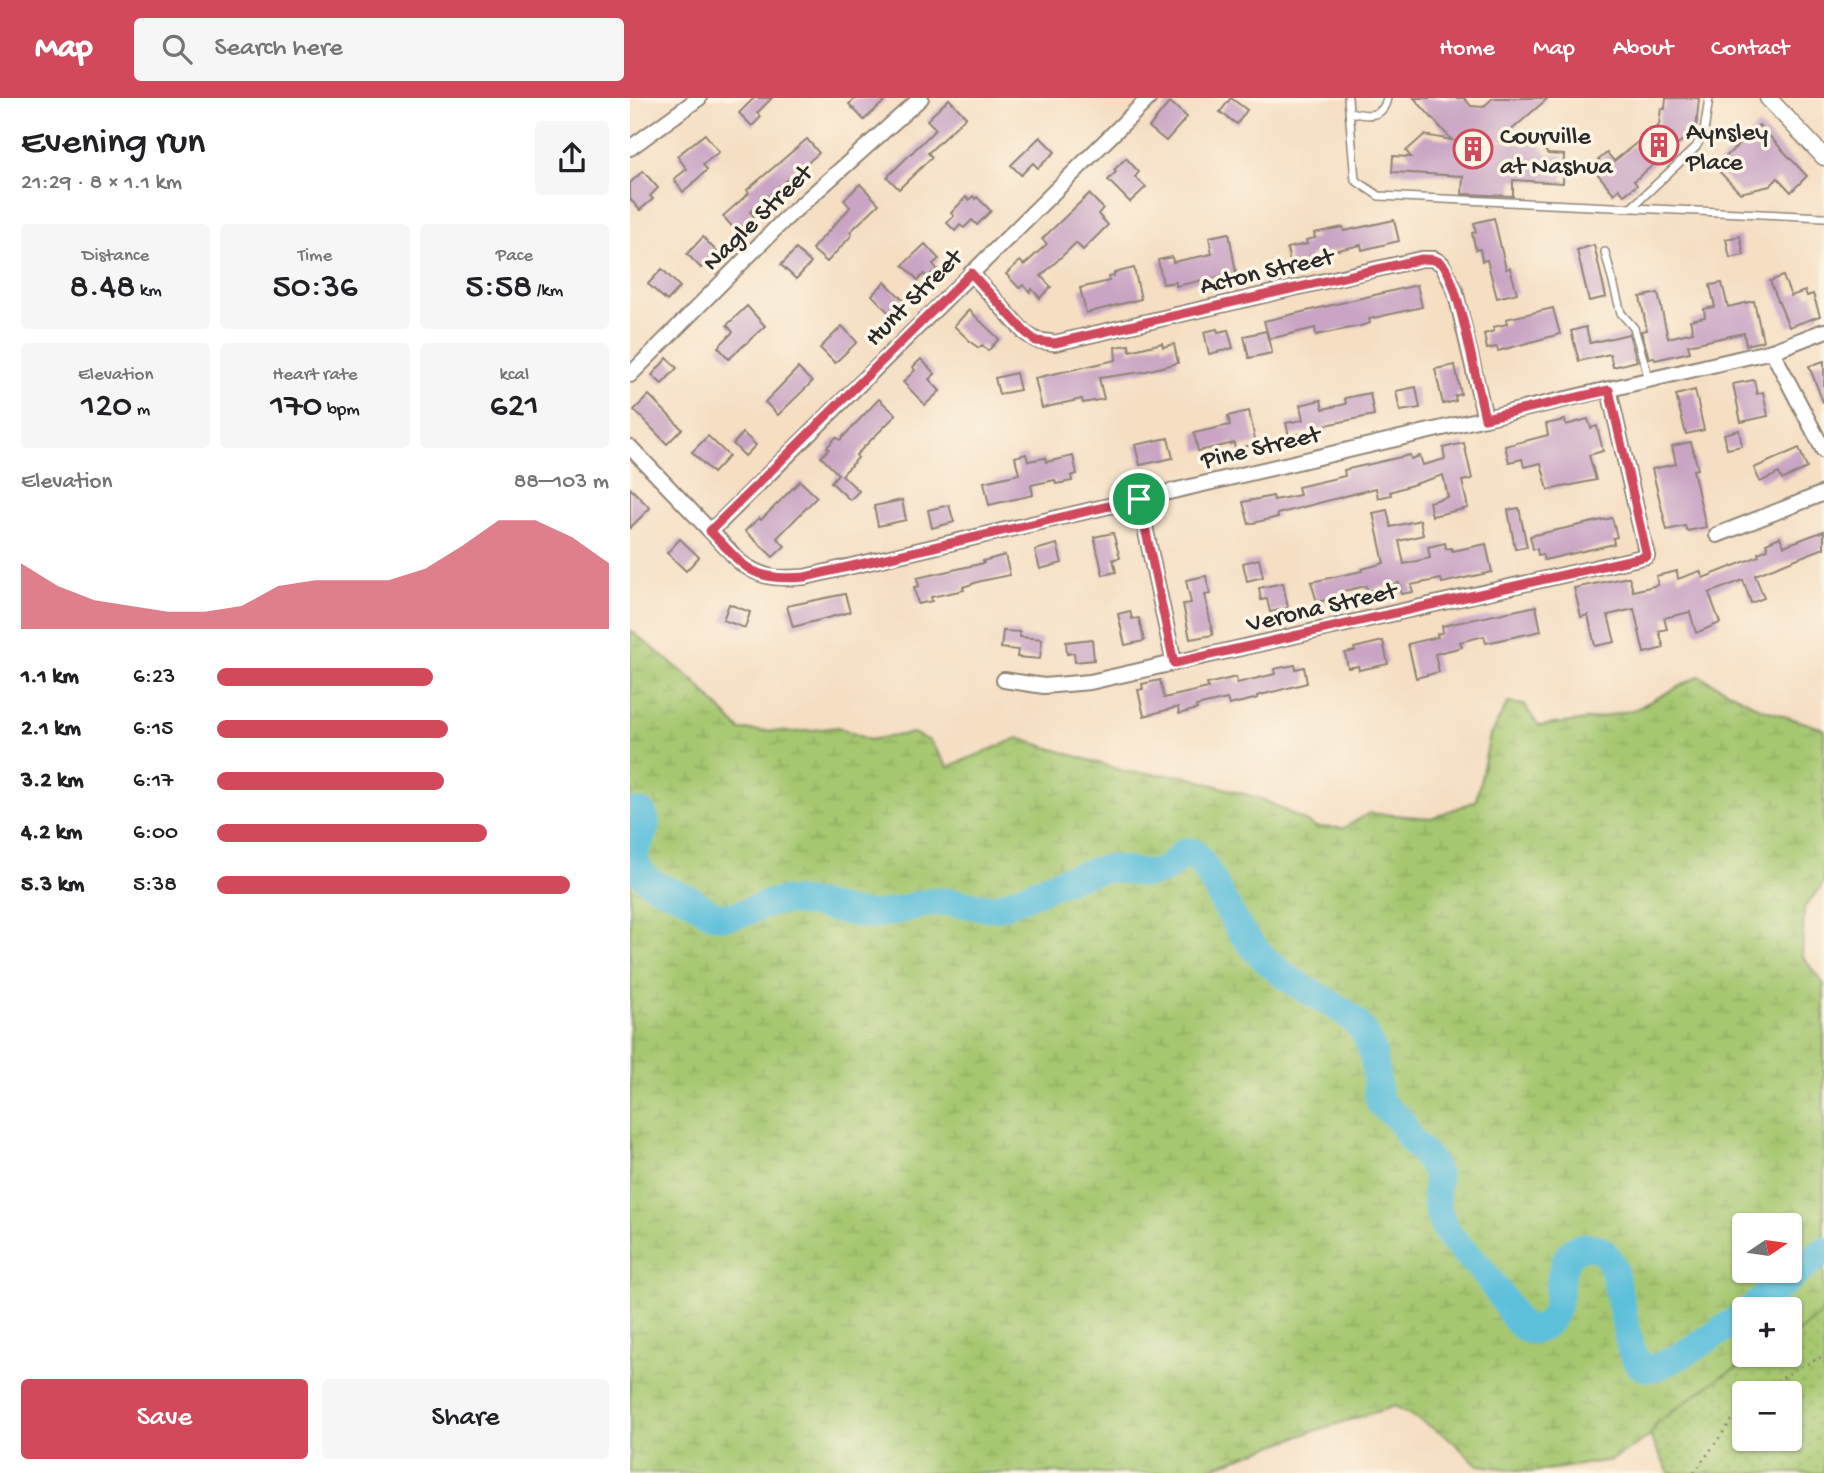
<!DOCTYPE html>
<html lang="en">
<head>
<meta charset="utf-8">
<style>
  body { margin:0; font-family:"Gochi Hand",sans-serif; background:#f6f6f6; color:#202124; height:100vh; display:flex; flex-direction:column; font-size:26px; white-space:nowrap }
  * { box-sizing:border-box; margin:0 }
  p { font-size:23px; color:#757577 }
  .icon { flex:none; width:38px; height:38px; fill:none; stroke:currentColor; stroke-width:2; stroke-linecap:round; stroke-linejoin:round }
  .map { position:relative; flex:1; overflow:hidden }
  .side { display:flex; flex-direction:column; background:#fff; width:630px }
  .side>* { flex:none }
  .needle { width:46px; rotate:77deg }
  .fabs { position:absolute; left:1102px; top:1115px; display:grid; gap:14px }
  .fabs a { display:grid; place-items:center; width:70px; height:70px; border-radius:7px; background:#fff; box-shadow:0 2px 5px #0004; font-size:35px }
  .pin { position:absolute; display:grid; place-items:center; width:60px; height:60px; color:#fff; margin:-30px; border:4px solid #fff; border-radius:50%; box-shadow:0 2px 7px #0007 }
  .round { display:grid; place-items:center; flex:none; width:74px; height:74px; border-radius:7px; background:#f6f6f6 }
  .headline { display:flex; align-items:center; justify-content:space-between; height:119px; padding:0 21px }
  h1 { font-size:38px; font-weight:600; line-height:52px }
  .metrics { display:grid; grid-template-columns:repeat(3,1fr); gap:10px; height:119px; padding:7px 21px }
  .metrics div { display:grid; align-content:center; border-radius:7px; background:#f6f6f6; text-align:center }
  .metrics b { font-size:35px; font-weight:600 }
  .metrics small { font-size:19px; font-weight:400 }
  .metrics p { font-size:19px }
  .chart { height:196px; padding:14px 21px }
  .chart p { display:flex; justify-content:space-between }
  .chart svg { width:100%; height:126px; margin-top:7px; fill:#d1495b; opacity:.7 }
  .action { display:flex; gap:14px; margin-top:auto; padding:14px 21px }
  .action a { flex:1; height:80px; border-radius:7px; background:#d1495b; color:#fff; font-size:28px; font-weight:600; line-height:80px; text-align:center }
  .action a+a { background:#f6f6f6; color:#202124 }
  ul { padding:0 21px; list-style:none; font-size:23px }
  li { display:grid; grid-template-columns:112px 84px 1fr; align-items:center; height:52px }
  li i { height:18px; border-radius:9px; background:#d1495b }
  header { display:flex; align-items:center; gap:42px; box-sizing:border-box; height:98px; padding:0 35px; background:#d1495b; color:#fff }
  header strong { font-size:33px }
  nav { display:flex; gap:38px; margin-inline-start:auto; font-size:24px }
  .search { width:490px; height:63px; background:#f6f6f6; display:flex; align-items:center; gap:18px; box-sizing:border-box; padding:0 24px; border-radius:7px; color:#757577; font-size:26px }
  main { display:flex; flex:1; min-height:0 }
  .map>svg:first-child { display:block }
  .wetland { fill:url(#wetland-marsh); stroke:#68794e; stroke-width:2; fill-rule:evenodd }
  .park { fill:url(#park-dots); stroke:#68794e; stroke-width:2; fill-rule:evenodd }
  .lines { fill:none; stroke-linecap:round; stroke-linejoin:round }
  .river { stroke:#5dc0db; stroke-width:28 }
  .building { fill:#c9a4c4 }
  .service-casing { stroke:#908476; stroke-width:10 }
  .minor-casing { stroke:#908476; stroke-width:18 }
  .tertiary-casing { stroke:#908476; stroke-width:19 }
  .path { stroke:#908476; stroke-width:2.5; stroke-dasharray:2 5; stroke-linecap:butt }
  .service { stroke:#fff; stroke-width:7 }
  .minor { stroke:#fff; stroke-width:14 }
  .tertiary { stroke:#fff; stroke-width:16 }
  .route-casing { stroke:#fff; stroke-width:14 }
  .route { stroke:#d1495b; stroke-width:9 }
  .labels { text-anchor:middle; stroke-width:7; stroke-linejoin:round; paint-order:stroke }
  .poi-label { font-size:26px; fill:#2b2b2b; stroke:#fcf5e5; text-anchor:start }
  .street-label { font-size:26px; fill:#2b2b2b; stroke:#fcf5e5 }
</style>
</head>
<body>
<header>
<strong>Map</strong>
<div class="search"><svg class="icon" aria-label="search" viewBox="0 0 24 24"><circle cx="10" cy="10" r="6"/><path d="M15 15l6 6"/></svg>Search here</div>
<nav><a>Home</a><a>Map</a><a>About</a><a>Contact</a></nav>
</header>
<main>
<section class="side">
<div class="headline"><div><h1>Evening run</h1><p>21:29 · 8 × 1.1 km</p></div><a class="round"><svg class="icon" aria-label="share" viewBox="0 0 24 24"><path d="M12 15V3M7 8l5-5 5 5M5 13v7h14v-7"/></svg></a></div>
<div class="metrics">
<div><p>Distance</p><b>8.48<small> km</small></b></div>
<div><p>Time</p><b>50:36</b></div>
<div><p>Pace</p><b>5:58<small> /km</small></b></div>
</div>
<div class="metrics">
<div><p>Elevation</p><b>120<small> m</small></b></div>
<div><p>Heart rate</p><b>170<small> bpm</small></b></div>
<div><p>kcal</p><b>621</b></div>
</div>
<div class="chart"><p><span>Elevation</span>88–103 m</p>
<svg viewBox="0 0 160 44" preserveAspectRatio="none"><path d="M0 44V21L10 29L20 34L30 36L40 38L50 38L60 36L70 29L80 27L90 27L100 27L110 23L120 15L130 6L140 6L150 12L160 21V44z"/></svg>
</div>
<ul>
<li><b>1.1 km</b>6:23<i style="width:55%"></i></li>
<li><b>2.1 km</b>6:15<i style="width:59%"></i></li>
<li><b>3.2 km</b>6:17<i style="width:58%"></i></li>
<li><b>4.2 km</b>6:00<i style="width:69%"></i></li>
<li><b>5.3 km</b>5:38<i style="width:90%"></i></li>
</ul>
<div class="action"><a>Save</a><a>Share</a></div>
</section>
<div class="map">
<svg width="1194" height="1375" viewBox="0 0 1194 1375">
  <defs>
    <pattern id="wetland-marsh" width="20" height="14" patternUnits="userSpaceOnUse" patternTransform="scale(1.75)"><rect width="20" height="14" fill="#a6c770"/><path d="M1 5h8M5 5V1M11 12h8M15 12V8" fill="none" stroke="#8fab61"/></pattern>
    <pattern id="park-dots" width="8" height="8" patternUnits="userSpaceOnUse" patternTransform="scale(1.75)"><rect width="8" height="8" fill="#a6c770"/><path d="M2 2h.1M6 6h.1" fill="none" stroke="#8fab61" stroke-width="1.8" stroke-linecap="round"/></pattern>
  </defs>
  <rect width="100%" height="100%" fill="#fcf5e5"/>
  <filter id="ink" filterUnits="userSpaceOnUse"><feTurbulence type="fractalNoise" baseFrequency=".0143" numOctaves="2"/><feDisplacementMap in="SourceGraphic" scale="14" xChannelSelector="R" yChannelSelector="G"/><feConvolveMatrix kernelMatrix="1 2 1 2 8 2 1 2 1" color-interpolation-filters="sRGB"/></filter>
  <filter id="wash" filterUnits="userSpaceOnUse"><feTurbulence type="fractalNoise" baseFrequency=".00686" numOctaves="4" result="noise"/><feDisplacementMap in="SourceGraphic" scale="28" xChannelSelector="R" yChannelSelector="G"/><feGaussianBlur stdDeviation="1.57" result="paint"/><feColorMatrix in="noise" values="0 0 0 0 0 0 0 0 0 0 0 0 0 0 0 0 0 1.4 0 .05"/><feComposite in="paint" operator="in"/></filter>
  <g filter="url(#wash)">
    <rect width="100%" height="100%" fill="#f5dec2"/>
    <path class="wetland" d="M0,532L63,582L110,632L166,634L208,629L239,642L283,635L300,643L318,669L388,640L497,674L554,678L634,702L686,729L714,730L739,715L801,720L846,703L860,637L878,605L894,607L909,628L964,621L1006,611L1069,578L1130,610L1194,631V785L1174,810L1172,858L1194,886V1209L1187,1219L1160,1241V1211H1115V1256L1132,1257L1092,1278L1028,1324L1020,1338L982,1362L902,1374L848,1367L818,1339L765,1308L684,1333L566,1375H0ZM1115,1127H1160V1172H1115Z"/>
    <path class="park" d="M1194,1209V1375H1039L1020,1338L1028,1324L1092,1278L1132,1257L1160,1256V1241L1187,1219ZM1115,1295H1160V1340H1115Z"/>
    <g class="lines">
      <g class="river">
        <path d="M0,714L12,715C22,729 8,742 4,757C9,789 39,790 63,803C70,807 77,815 86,817C108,823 131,804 153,803C179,802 205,812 231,816C257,819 280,807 305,804C326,802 347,811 368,809C402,797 441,776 476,771C494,769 513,780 529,774C540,770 547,762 554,754H563C585,779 595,814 616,840C632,861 654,879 677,892C702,907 729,917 740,947C747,964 745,986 750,1005C756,1011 764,1016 770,1022C773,1026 775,1032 777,1036C786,1050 805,1063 807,1080C808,1085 805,1091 806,1096C806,1106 809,1117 813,1127C822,1145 838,1156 851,1171C860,1182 868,1194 876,1206C880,1213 884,1222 891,1227C905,1240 922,1225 926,1210C932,1188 927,1145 961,1149C974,1150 978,1159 983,1169L1001,1252C1004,1260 1009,1270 1019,1270C1037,1271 1098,1228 1115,1216"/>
        <path d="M1121,1211L1194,1153"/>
      </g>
    </g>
    <g id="blocks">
      <g class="building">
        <path d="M124,0H142L127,15L131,19L122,28L109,15Z"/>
        <path d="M226,0H258L234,22L219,6Z"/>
        <path d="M601,0L617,12L607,26L590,14Z"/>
        <path d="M784,0H834L841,8L853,9L863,0H918L869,43L908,45L918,56L934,57L933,85L883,82V98L832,96L833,78L762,74L763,58L781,59L776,53L794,37L822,42Z"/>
        <path d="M1036,0H1069L1066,31L1004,83L1007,87L994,97L989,91L984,96L961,68L977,55L984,63L1029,27L1031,10L1035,11Z"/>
        <path d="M319,1L336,19L298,55L302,59L269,91L257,79L306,31L297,22Z"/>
        <path d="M540,4L557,19L536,43L519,29Z"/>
        <path d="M1129,27L1177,78L1161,94L1148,80L1140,88L1110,95L1085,69Z"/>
        <path d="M75,36L89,54L73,66L77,72L53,94L44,81L57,71L47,58Z"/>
        <path d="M410,39L425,54L408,70L403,65L391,77L381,67Z"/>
        <path d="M177,41L189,55L120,114L124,118L107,134L93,118L119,95L117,92Z"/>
        <path d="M496,60L509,74L505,79L516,89L500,104L478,82L486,74L484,72Z"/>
        <path d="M13,73L28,90L20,98L23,101L10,112L0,101V85Z"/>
        <path d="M230,86L249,106L220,134L222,137L197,164L182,151L217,113L220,109L214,102Z"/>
        <path d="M459,96L473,110L468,116L478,127L453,152L446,145L411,178L421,189L410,200L402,191L400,194L393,187L389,190L376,176L390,163L394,167L417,146L412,141Z"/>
        <path d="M343,98L345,101L347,99L361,113L347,127L342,122L334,130L330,127L325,133L317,125L324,118L321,115L336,99L339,102Z"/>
        <path d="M864,120L876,171L880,170L887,195L867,200L857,162L852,163L850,151L846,152L842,135L846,134L844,125Z"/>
        <path d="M764,122L769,143L732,152L731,147L680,158L681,163L661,168L657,150L677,146L676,142L685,140L684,135L713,129L714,133Z"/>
        <path d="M599,135L606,175L546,188V184L533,186L528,162L542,159L543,164L582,156L579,139Z"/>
        <path d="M1110,138L1114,157L1100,160L1096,141Z"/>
        <path d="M73,139L87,154L71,170L57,156Z"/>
        <path d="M295,146L309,161L303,166L307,171L297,180L294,176L288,182L273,167Z"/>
        <path d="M964,147L976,199L959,203L947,152Z"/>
        <path d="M166,151L181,165L166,181L151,167Z"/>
        <path d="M504,170L511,201L456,215L450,190L479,183L478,179L484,178V175Z"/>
        <path d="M32,171L50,189L37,203L18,186Z"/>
        <path d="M1153,178L1161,198L1175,193L1177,198L1183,196L1190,218L1159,229L1140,183Z"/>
        <path d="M255,184L275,204L261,217L242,197Z"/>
        <path d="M1092,185L1098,209L1124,203L1133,243L1116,247L1114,235L1058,247L1060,254L1025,262L1024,259L1019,260L1011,233L1017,232L1010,199L1028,195L1038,240L1063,234L1060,222L1075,219L1074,211L1085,209L1080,187Z"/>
        <path d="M787,187L792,209L739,221L740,225L730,228L686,237L685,230L639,241L634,223Z"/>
        <path d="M117,208L135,228L99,261L88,249L103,234L97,227Z"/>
        <path d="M923,210L930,236L868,253L867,249L857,251L854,236L864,233L863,229L877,226L876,221Z"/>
        <path d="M339,212L369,241L358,253L352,247L349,250L343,246L324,228Z"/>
        <path d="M212,228L227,244L205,265L190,250Z"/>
        <path d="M956,229L960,245L999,236L1007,263L983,269L980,256L949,263L941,233Z"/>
        <path d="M587,231L588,234L598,232L603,250L579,256L574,234Z"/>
        <path d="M636,233L642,255L619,260L614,238Z"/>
        <path d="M532,245L533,249L544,246L548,265L512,274L469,280L474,301L453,305L452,301L412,310L405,280L486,262L485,249L499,247L500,253Z"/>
        <path d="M37,260L47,270L32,286L22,277Z"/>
        <path d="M291,261L305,276L299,281L310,293L295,307L273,284L285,272L283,269Z"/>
        <path d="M1194,263V304H1193L1179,268Z"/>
        <path d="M825,267L831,296L825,298L826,303L813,306L805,271Z"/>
        <path d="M168,270L182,284L148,317L135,304Z"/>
        <path d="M386,275L390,292L369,296L365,280Z"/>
        <path d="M1124,282L1127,296L1133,294L1138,318L1111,324L1103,286Z"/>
        <path d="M786,289L790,310L770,313L766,293Z"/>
        <path d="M1065,292L1074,332L1056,336L1046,297Z"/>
        <path d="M740,295L744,317L696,327L697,330L659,338L656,325L673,322L670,307L691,302L693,311L716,306L715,300Z"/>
        <path d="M19,297L52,331L37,346L4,312Z"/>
        <path d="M249,301L266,317L226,357L228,360L212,377L229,393L220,402L201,384L208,376L191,359L199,351L197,349L206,339L210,342Z"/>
        <path d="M619,313L626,346L605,351L604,345L568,353L564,335L600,327L598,318Z"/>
        <path d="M958,321L961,330L967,328L973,353L959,357L966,382L918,392L911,365L894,369L892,361L879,364L875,348L918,337L916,326L935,322L936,327Z"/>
        <path d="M1109,332L1112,348L1097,351L1094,336Z"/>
        <path d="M113,335L126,347L115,358L103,346Z"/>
        <path d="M78,338L99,358L83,375L62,354Z"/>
        <path d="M538,340L543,360L510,367L505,347Z"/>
        <path d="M1061,344L1068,371L1063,372L1076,429L1057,433L1055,428L1037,432L1022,371L1046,366L1042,348Z"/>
        <path d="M834,345L842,381L832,383L838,410L802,418L799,404L818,399L813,377L760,394L761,397L748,400L746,390L647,416L648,419L619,426L613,404L643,398L644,402L670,397L668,389L715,378L714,372L780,357L781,361L790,358L793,367L815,361L813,350Z"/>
        <path d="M1169,350L1177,370L1152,382L1149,375L1130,384L1124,370Z"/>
        <path d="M396,356L398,363L415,360L416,364L443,358L447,376L441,378L442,383L426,386L425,382L401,387L403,397L359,407L354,384L389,376L385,359Z"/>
        <path d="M170,383L187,399L147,440L155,448L143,459L115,433L129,420L131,422Z"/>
        <path d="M0,390L20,410L0,430Z"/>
        <path d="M272,402L276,422L248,428L244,408Z"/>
        <path d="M319,407L324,424L302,430L298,412Z"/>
        <path d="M889,410L897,449L885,451L878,412Z"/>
        <path d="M757,412L761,429L790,422L793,437L769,443L774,466L800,460L798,449L815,445L816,451L821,450L822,453L856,446L862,474L812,485L811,481L781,487L783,494L771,496L769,485L738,493L736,488L709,494L710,499L687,504L681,484L732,473V471L754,465L743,415Z"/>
        <path d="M982,420L987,439L983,440L984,446L914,462L912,456L908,457L907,451H903L900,438Z"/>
        <path d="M1194,433V450L1125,477L1134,500L1121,505L1113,482L1079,495L1090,525L1066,535L1060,514L1034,520L1037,531L1029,533L1034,550L1014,555L1004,511L978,517L985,544L965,548L958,517L951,519L944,490L999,479L1003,493L1028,487L1026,478L1047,473L1048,481L1070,473L1073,480L1129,458L1128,455L1138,451L1136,445L1150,439L1154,448Z"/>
        <path d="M483,435L490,460L483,461L486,474L473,477L464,439Z"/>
        <path d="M50,441L69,459L56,473L37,455Z"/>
        <path d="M427,446L432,465L410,471L405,452Z"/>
        <path d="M375,457L380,477L351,483L333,489L334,492L301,499L302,503L288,506L284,489L289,488L287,480L354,465L353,463Z"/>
        <path d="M629,461L633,479L617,483L613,465Z"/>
        <path d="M576,478L580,496L575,497L583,537L560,541L553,506L561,505L556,482Z"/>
        <path d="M653,485L658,510L640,514L637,501L631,502L629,490Z"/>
        <path d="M215,496L220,514L163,529L157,508Z"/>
        <path d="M99,506L120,514L115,530L93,522Z"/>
        <path d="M906,508L911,533L856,545L854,538L830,544L832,549L805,556L809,574L786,580L778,546L808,539L807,536L813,534L812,528Z"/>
        <path d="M500,513L502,521L509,520L514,543L495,547L488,516Z"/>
        <path d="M373,533L390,534V539L412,541L410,561L387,559L388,552L371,550Z"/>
        <path d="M462,541L464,562L445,564L444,555L437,556L436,544Z"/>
        <path d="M753,543L758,566L729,572L728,568L718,570L715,555L725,553L724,550Z"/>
        <path d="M665,567L666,571L674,569L677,585L627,598L628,600L599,607L597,601L566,608L567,611L549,616L548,609L514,618L508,592L513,591L512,586L530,582L534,600L578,590L577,586L606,579L607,585L645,576L644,571Z"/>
      </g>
    </g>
  </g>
  <g filter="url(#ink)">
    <use href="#blocks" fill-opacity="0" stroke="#908476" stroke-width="2"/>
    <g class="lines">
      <defs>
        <g id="service">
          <path d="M718,0L725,82L749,98L1194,119"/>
          <path d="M720,14C736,18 753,21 757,0"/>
          <path d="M1001,110L1066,49L1074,34L1079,0"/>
          <path d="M975,154L991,215L1004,230L1019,281"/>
        </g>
        <g id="minor">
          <path d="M0,50L69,0"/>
          <path d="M341,175L395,235L406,242L425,245L738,173L792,161H804L812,166L825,192L855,320"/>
          <path d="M1142,253L1194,353"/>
          <path d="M0,277L154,122L291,0"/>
          <path d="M0,349L111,465C134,481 147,481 175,479L1142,253L1194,233"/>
          <path d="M509,401L544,565"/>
          <path d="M81,433L519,0"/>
          <path d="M1087,437L1194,395"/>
          <path d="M374,582L414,588L460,584L1017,458L979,292"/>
        </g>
        <path id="tertiary" d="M1138,0L1194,59"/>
      </defs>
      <use href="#service" class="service-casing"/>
      <use href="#minor" class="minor-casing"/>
      <use href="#tertiary" class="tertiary-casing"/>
      <g class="path">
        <path d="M1129,1295L1168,1270L1194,1258"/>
        <path d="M1064,1375L1115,1304"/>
      </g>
      <use href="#service" class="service"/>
      <use href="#minor" class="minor"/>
      <use href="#tertiary" class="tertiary"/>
    </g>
  </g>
  <g class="lines" filter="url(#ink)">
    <defs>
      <path id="route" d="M792,161C800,161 807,161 813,167C828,181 848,293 855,320L979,292L1017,458L544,565L509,401L175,479C121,484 115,469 80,433L341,175L395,234L406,243L425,245Z"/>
    </defs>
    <use href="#route" class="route-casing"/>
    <use href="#route" class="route"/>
  </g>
  <defs>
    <symbol id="building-ring" viewBox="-11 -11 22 22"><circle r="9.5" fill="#fcf5e5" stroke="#d1495b" stroke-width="1.5"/><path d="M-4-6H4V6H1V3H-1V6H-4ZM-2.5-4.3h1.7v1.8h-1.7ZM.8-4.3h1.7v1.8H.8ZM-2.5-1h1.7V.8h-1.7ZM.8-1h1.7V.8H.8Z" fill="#d1495b"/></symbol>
  </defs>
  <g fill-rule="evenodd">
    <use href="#building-ring" x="1007" y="25" width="44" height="44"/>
    <use href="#building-ring" x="821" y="29" width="44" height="44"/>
  </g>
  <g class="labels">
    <g class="poi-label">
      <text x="1056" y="41">Aynsley<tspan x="1056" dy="30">Place</tspan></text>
      <text x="870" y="45">Courville<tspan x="870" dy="30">at Nashua</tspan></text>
    </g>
    <g class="street-label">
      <text transform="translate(126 118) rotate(-44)" y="9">Nagle Street</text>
      <text transform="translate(636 171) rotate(-13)" y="9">Acton Street</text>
      <text transform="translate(282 198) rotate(-45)" y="9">Hunt Street</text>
      <text transform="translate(630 347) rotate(-13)" y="9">Pine Street</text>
      <text transform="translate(691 507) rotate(-13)" y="9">Verona Street</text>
    </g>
  </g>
</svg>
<div class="fabs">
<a><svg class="needle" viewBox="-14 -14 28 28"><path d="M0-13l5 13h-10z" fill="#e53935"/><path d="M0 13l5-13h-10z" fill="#757577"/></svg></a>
<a>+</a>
<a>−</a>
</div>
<div class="pin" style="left:509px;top:401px;background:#1e9e55"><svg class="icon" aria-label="arrive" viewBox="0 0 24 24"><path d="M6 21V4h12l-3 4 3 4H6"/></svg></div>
</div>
</main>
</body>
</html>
